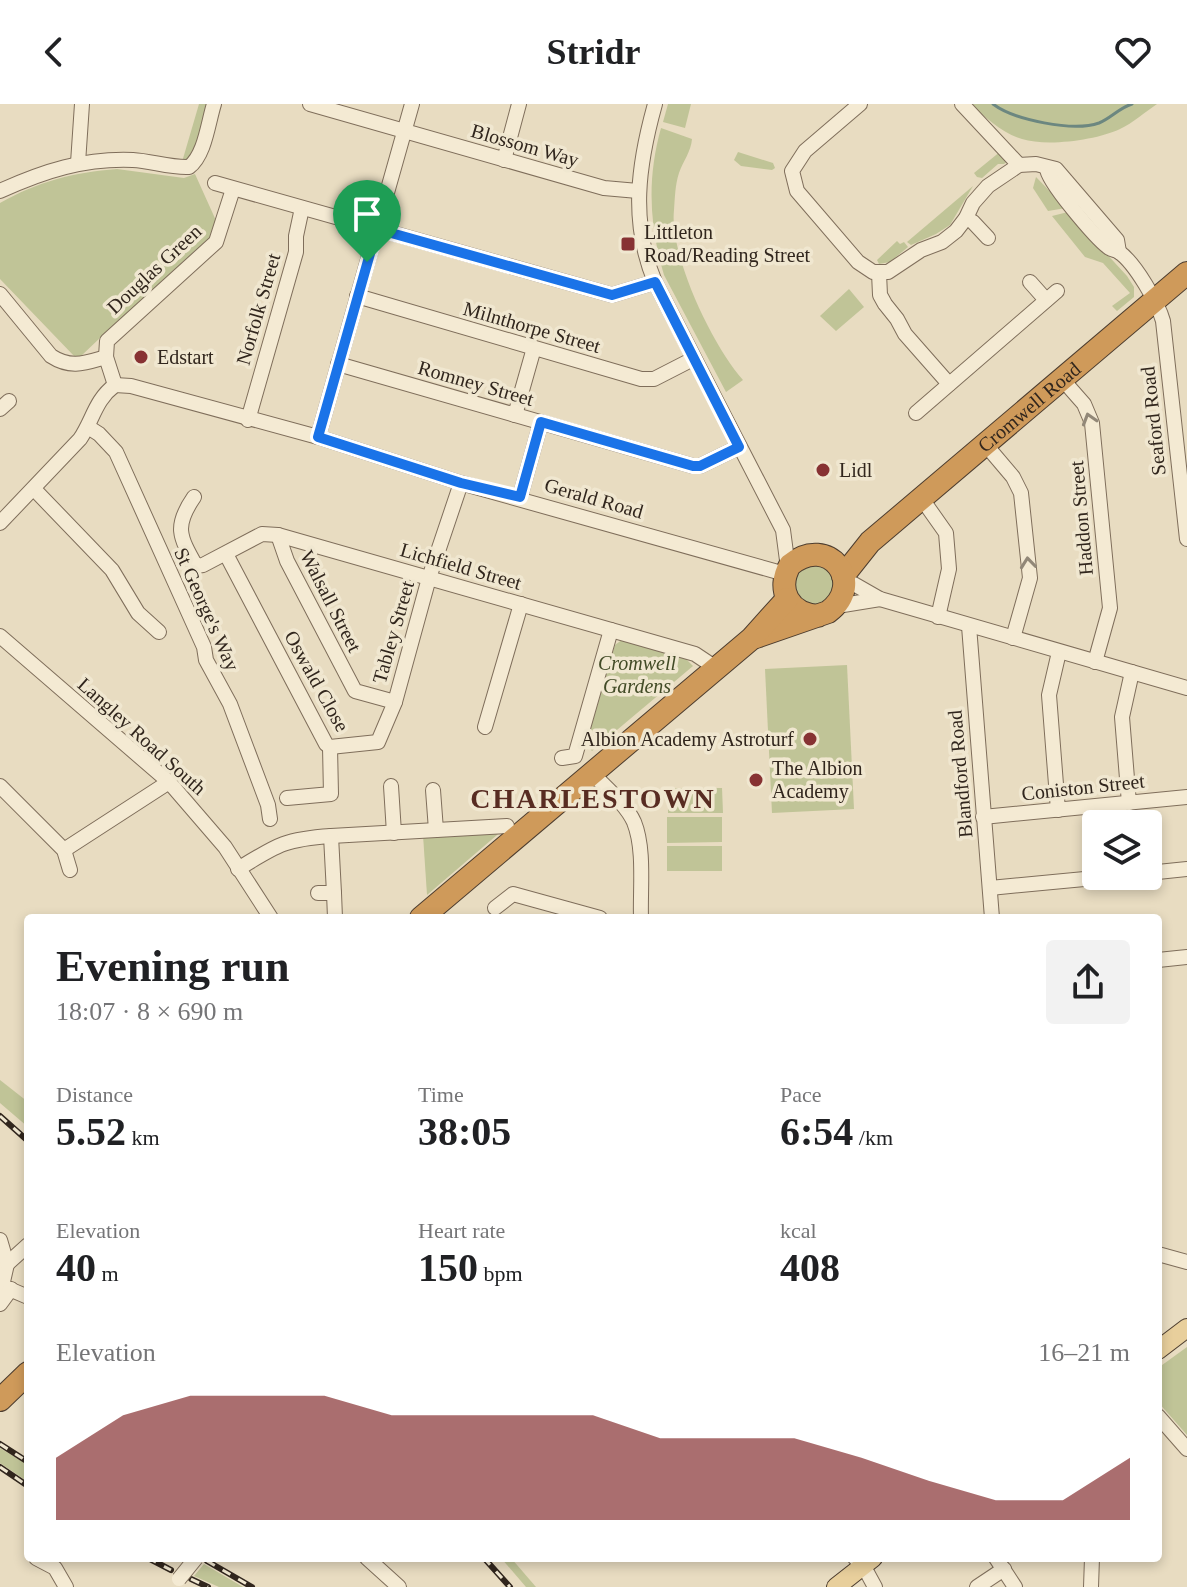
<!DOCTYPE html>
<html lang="en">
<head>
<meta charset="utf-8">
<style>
  body { margin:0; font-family:Georgia,serif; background:#f2f2f2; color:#202124; height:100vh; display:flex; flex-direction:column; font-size:30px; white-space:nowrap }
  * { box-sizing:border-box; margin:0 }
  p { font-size:26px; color:#757577 }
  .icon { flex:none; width:44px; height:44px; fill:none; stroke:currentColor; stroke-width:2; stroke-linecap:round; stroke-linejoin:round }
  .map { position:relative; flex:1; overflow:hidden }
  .drawer { position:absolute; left:24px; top:810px; width:1138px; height:648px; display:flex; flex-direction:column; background:#fff; border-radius:8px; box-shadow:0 4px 12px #0003 }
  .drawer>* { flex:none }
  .buttons { position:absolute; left:1082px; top:706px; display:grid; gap:16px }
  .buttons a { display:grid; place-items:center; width:80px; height:80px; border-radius:8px; background:#fff; box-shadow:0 4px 12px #0003; font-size:40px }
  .pin { position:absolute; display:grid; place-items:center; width:68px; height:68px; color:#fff; margin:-82px -34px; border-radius:50% 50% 50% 0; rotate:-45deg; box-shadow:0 0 8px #0007 }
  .pin .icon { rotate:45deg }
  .round { display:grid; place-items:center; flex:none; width:84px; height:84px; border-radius:8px; background:#f2f2f2 }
  .overview { display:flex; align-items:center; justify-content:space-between; height:136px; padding:0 32px }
  h1 { font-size:44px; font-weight:700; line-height:60px }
  .metrics { display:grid; grid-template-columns:repeat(3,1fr); gap:12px; height:136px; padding:8px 32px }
  .metrics div { display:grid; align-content:center }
  .metrics b { font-size:40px; font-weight:700 }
  .metrics small { font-size:22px; font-weight:400 }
  .metrics p { font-size:22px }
  .chart { height:224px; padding:16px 32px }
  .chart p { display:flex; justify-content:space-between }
  .chart svg { width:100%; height:144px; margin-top:8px; fill:#873233; opacity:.7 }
  header { display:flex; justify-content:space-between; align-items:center; height:104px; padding:0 32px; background:#fff; font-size:36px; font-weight:700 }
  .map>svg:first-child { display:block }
  .green { fill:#c0c497 }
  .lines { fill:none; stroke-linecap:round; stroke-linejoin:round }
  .stream { stroke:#6c8780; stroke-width:3 }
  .minor-casing { stroke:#7f6e5b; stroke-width:16 }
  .major-casing { stroke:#4d3d2f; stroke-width:20 }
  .highway-casing { stroke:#4d3d2f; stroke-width:24 }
  .minor { stroke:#f4ead3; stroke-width:14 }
  .major { stroke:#e8cf9c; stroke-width:18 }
  .highway { stroke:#cf9a5a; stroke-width:22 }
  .rail-casing { stroke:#31261d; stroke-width:6 }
  .rail { stroke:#f0e7d0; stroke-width:3; stroke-dasharray:9; stroke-linecap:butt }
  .minor-bridge-casing { stroke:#7f6e5b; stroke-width:16; stroke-linecap:butt }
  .minor-bridge { stroke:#f4ead3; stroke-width:14 }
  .oneway { stroke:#928878 }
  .route-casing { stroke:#fff; stroke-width:16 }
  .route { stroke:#1a73e8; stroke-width:10 }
  .poi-dot { fill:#873233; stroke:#f0e7d0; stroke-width:3 }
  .labels { text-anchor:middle; stroke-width:7; stroke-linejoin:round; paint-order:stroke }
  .street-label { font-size:20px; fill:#31261d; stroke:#f0e7d0 }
  .poi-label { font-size:20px; fill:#31261d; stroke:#f0e7d0; text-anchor:start }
  .park-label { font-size:20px; font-style:italic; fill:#424b26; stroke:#f0e7d0 }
  .district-label { font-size:28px; font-weight:bold; letter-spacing:2px; fill:#582c22; stroke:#f0e7d0 }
</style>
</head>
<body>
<header><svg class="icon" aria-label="back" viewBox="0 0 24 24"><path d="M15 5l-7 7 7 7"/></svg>Stridr<svg class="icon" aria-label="heart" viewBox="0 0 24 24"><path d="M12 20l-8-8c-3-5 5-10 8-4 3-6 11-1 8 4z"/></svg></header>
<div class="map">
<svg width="1187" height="1483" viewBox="0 0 1187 1483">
  <rect width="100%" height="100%" fill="#e8dcc1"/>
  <g class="green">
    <path d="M199,0H208L192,54L182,58Z"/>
    <path d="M668,0H691L685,24L663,18Z"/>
    <path d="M970,0H1157C1145,8 1133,19 1120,25C1097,36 1047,43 1022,35C1003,30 985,13 970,0Z"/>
    <path d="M661,24L692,35C691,48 683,57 679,69C675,81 675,94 674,106C669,151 713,243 743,276L726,288L664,171C649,121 647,74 661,24Z"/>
    <path d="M1001,47L1009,56L1004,60H998L982,74L977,73L974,69Z"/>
    <path d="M738,48L773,59L775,64L772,66L741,62L734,56Z"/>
    <path d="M117,65L184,74L195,70L218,121L204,145L120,215L81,252L75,253L0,175V99C37,78 74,68 117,65Z"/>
    <path d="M1036,73L1066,104L1048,107L1033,84Z"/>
    <path d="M973,82L950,121L936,130L911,141L907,138Z"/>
    <path d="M1068,108L1127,172L1134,183V193L1117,207L1112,202L1130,189L1103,159L1085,153L1052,112Z"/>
    <path d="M897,137L900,140L904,138L908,143L890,158L879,160L877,156Z"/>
    <path d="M849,185L864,203L836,227L820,212Z"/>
    <path d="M822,461L834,474L831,497L808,505L790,482L800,463Z"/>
    <path d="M623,535L684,553L693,562L592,647L586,640L615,541Z"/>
    <path d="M847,561L854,705L772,709L765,565Z"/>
    <path d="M668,684H722L723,709H668Z"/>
    <path d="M667,713H722V738L667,739Z"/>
    <path d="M499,729L497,731L427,791L423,731Z"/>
    <rect x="667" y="742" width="55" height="25"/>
    <path d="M0,976L28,998V1023L0,999Z"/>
    <path d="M1187,1243V1331L1158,1298V1264Z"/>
    <path d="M0,1344L28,1361V1378L0,1359Z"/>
    <path d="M501,1454H511L536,1483H526Z"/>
    <path d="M204,1460L243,1483H219L194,1472Z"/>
  </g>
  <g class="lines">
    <path class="stream" d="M993,0C1014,16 1073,28 1099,19C1111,14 1119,4 1132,0"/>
    <defs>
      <g id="minor">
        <path d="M310,0L604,84L638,87"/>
        <path d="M655,0C638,61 630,118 655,178L783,426L788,464"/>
        <path d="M860,0L805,47L792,67L797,87L858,158L873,168H888L921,146L942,138L956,127L966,114L973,99L988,82L1019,61L1036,60L1056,65L1117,136L1119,148"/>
        <path d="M962,0L1019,61"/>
        <path d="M504,56L519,0"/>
        <path d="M78,59L82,0"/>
        <path d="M1047,65C1047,77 1096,134 1108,143C1111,146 1116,146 1119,148C1135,159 1158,199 1163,217L1187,435"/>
        <path d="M215,79L612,191L655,178"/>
        <path d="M0,87C44,67 84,54 133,56C151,57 171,64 189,63C205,51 208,19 214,0"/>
        <path d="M966,114L973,118L988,134"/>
        <path d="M879,169L880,191L885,200L897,215L905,230L949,280"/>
        <path d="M1030,178L1046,196"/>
        <path d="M0,190L51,252C71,265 85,259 106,253"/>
        <path d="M357,192L641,275H654L693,255"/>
        <path d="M338,260L693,362H700L739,343"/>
        <path d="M1062,275L1084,300L1092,319L1110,504L1095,558"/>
        <path d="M115,281L131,282L318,333L461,379L785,470"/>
        <path d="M115,281L106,253L107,237L216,138L233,85"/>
        <path d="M0,305L9,297"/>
        <path d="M916,309L1057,187"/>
        <path d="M515,311L534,244"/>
        <path d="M248,316L296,148V132L302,104"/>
        <path d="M88,323L99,330L116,348L204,543L206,556L230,600L268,701L270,715"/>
        <path d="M318,333L412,0"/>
        <path d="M985,340L1013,373L1021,389L1030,474L1013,534"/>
        <path d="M34,385L112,466L138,509L159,528"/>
        <path d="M194,393C174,422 179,432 196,462L203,461L262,430L278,431L695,550L716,564"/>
        <path d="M520,393L541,318"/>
        <path d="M922,395L946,429L949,465L938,513"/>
        <path d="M0,419L80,335C93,316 95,296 115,281"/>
        <path d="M278,431L287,457L355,587L395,598"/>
        <path d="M226,450L326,640L330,643L378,638L395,598L429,474L461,379"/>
        <path d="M845,475L880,495L1187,584"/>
        <path d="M837,502L880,495"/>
        <path d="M969,522L992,814"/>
        <path d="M0,532L169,678L225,743L271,814"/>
        <path d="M485,623L521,500"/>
        <path d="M562,654L575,652L611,526"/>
        <path d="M592,669C605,683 626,700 634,718C645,745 640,785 641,814"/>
        <path d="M0,682L64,746L70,766"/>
        <path d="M391,682L394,729"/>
        <path d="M433,686L436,726"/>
        <path d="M287,694L331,690L330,643"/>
        <path d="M1129,699L1122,613L1132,568"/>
        <path d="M1058,706L1049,591L1059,548"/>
        <path d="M983,713L1187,693"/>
        <path d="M331,732L507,722"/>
        <path d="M64,746L169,678"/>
        <path d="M238,765C277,741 285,735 331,732L334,789"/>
        <path d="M1148,769L1187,765"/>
        <path d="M990,784L1116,772"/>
        <path d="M318,789H334L335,814"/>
        <path d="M495,804L513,790L600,814"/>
        <path d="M1158,856L1187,853"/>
        <path d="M0,1136L7,1160L2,1182"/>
        <path d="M1158,1150L1187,1158"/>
        <path d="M7,1160L28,1141"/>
        <path d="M0,1181L28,1193"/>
        <path d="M0,1200L11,1185"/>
        <path d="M1158,1312L1187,1345"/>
        <path d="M36,1454L55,1464L66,1483"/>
        <path d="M367,1454L399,1483"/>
        <path d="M855,1454L863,1461L875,1483"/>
        <path d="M996,1454L1015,1483"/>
        <path d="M977,1483L1004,1465"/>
        <path d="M1091,1483L1092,1454"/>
      </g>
      <g id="major">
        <path d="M1158,1246L1187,1224"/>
        <path d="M836,1483L873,1454"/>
      </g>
      <g id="highway">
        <path id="s1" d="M843,472L870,438L1187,169"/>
        <path d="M756,533L828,508C867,479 828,429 790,461C776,486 789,510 818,512"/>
        <path d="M421,814L751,535L787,495"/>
        <path d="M0,1296L28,1269"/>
      </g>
    </defs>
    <use href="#minor" class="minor-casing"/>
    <use href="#major" class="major-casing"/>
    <use href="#highway" class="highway-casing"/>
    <use href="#minor" class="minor"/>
    <use href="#major" class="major"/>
    <use href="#highway" class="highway"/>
    <defs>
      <g id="rail">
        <path d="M0,1012L28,1037"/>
        <path d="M0,1340L28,1358"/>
        <path d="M0,1363L28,1382"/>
        <path d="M148,1454L171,1466"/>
        <path d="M484,1454L510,1483"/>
        <path d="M207,1457L252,1483"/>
        <path d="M191,1475L208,1483"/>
      </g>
    </defs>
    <use href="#rail" class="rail-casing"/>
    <use href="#rail" class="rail"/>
    <defs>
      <path id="minor-bridge" d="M179,1475L196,1454"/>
    </defs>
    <use href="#minor-bridge" class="minor-bridge-casing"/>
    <use href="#minor-bridge" class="minor-bridge"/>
  </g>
  <defs><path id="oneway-chevron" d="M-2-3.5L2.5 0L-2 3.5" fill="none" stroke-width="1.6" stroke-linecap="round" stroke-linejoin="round" transform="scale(2)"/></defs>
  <g class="oneway">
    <use href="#oneway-chevron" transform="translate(1089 315) rotate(-107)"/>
    <use href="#oneway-chevron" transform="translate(1028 459) rotate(-96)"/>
  </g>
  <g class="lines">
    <defs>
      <path id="route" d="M377,125L612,191L655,178L739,343L700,362H693L541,318L520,393L461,379L318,333Z"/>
    </defs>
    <use href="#route" class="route-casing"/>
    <use href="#route" class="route"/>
  </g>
  <g class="poi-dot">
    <rect x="620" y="132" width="16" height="16" rx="4"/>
    <circle cx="141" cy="253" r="8"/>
    <circle cx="823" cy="366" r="8"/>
    <circle cx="810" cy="635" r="8"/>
    <circle cx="756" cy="676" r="8"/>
  </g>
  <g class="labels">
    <g class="street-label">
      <text transform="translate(525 41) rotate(16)" y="7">Blossom Way</text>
      <text transform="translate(154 165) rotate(-43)" y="7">Douglas Green</text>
      <text transform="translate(258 205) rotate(-74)" y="7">Norfolk Street</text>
      <text transform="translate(532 223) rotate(16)" y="7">Milnthorpe Street</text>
      <text transform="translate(476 279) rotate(16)" y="7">Romney Street</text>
      <text dy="7" stroke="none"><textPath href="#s1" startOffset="252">Cromwell Road</textPath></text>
      <text transform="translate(1153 317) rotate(-96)" y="7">Seaford Road</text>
      <text transform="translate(594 394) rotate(16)" y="7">Gerald Road</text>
      <text transform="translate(1081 414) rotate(-95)" y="7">Haddon Street</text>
      <text transform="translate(461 462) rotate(16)" y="7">Lichfield Street</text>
      <text transform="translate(331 497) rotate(63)" y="7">Walsall Street</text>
      <text transform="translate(207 505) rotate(66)" y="7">St George's Way</text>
      <text transform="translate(393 528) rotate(-74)" y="7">Tabley Street</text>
      <text transform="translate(317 577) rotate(61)" y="7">Oswald Close</text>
      <text transform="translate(142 632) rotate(42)" y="7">Langley Road South</text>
      <text transform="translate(960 670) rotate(-95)" y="7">Blandford Road</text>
      <text transform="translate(1083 683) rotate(-6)" y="7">Coniston Street</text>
    </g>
    <g class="poi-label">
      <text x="644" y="135">Littleton<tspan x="644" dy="23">Road/Reading Street</tspan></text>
      <text x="157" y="260">Edstart</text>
      <text x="839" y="373">Lidl</text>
      <text x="794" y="642" text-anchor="end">Albion Academy Astroturf</text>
      <text x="772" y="671">The Albion<tspan x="772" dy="23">Academy</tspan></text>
    </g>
    <g class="park-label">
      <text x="637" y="566">Cromwell<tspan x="637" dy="23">Gardens</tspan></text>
    </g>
    <g class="district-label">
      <text x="593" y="704">CHARLESTOWN</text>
    </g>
  </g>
</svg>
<div class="buttons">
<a><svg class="icon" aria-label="layers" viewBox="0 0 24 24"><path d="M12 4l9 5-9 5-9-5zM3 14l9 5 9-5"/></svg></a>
</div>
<div class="pin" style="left:367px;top:158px;background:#1e9e55"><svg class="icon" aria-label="arrive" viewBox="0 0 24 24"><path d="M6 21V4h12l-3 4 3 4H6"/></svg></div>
<section class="drawer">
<div class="overview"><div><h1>Evening run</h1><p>18:07 · 8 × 690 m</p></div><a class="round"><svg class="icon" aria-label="share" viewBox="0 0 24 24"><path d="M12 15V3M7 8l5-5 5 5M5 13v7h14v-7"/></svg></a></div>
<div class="metrics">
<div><p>Distance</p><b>5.52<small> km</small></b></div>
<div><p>Time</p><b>38:05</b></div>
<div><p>Pace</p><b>6:54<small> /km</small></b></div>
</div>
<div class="metrics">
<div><p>Elevation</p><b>40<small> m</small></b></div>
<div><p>Heart rate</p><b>150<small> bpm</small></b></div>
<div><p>kcal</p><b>408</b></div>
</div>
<div class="chart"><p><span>Elevation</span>16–21 m</p>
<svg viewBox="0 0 160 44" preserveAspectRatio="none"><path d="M0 44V25L10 12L20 6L30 6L40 6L50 12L60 12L70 12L80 12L90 19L100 19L110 19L120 25L130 32L140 38L150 38L160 25V44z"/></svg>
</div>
</section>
</div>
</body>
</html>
